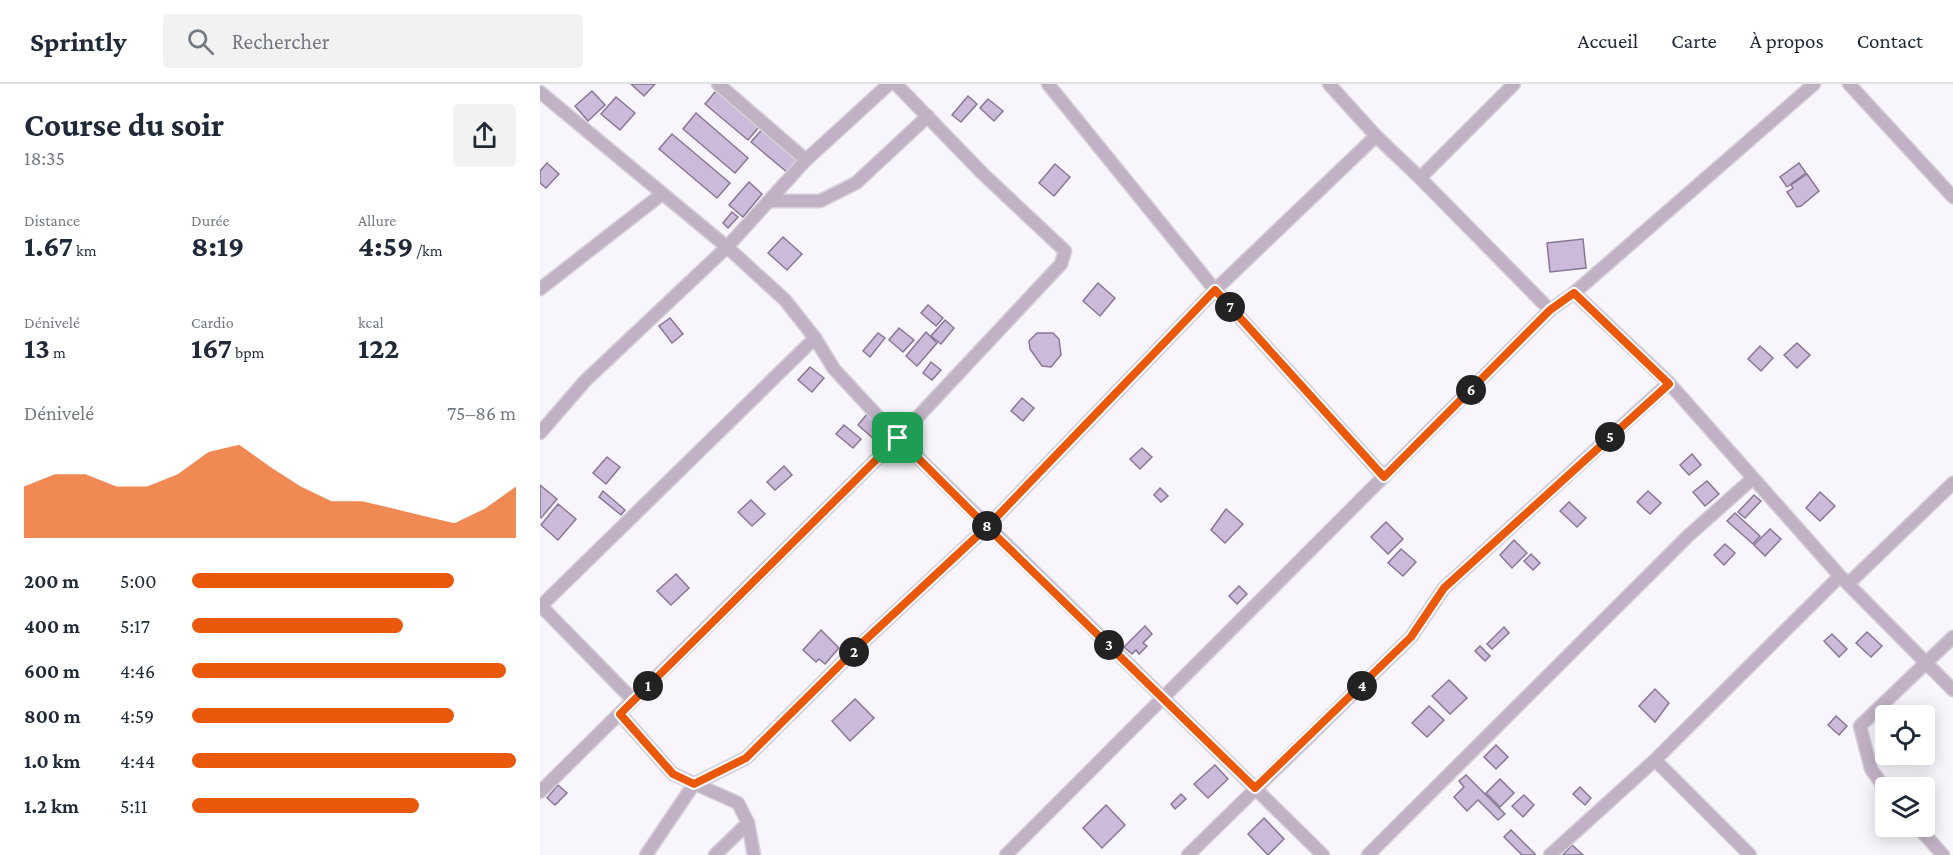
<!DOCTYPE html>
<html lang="fr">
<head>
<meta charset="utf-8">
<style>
  body { margin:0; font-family:"Crimson Pro",serif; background:#f2f2f3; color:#1f2937; height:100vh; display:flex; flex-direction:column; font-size:22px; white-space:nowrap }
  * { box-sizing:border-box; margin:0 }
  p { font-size:20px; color:#747a83 }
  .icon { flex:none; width:33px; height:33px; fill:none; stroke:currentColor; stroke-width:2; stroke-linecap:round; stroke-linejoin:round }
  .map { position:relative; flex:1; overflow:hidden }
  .sheet { display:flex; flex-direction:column; background:#fff; width:540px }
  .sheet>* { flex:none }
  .buttons { position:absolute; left:1335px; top:621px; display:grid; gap:12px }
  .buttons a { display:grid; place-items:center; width:60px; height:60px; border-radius:6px; background:#fff; box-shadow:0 3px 15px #0003; font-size:30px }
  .pin { position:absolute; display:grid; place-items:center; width:51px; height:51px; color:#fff; margin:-26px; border-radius:12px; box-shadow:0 3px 9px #0006 }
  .km { position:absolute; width:30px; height:30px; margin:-15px; border-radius:50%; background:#222; color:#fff; font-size:16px; line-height:30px; text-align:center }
  .round { display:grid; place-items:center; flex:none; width:63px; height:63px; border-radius:6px; background:#f2f2f3 }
  .headline { display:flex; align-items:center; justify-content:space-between; height:102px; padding:0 24px }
  h1 { font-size:33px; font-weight:700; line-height:45px }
  .metrics { display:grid; grid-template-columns:repeat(3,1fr); gap:9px; height:102px; padding:6px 24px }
  .metrics div { display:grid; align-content:center }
  .metrics b { font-size:30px; font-weight:700 }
  .metrics small { font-size:16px; font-weight:400 }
  .metrics p { font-size:16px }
  .chart { height:168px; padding:12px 24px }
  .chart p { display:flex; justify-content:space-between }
  .chart svg { width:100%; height:108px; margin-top:6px; fill:#ea580c; opacity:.7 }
  ul { padding:0 24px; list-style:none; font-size:20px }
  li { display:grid; grid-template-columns:96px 72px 1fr; align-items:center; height:45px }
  li i { height:15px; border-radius:8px; background:#ea580c }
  header { display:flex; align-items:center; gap:36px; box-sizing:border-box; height:84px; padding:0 30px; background:#fff; border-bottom:2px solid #e0e1e3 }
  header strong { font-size:28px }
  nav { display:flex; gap:33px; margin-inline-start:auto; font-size:21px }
  .search { width:420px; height:54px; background:#f2f2f3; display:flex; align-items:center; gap:15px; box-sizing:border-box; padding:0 21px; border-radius:6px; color:#747a83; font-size:22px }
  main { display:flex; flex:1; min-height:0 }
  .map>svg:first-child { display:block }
  .building { fill:#cbbad9; stroke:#887895; stroke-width:1.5 }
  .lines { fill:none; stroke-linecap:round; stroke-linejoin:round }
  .minor-casing { stroke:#d5d0d8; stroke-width:15 }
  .minor { stroke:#c0b2c4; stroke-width:12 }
  .route-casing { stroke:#fff; stroke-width:12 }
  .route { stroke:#ea580c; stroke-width:8 }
</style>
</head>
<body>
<header>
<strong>Sprintly</strong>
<div class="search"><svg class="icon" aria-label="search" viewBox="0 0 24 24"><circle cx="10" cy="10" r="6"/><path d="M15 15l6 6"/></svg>Rechercher</div>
<nav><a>Accueil</a><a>Carte</a><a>À propos</a><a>Contact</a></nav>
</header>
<main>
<section class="sheet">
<div class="headline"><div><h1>Course du soir</h1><p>18:35</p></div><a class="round"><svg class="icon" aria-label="share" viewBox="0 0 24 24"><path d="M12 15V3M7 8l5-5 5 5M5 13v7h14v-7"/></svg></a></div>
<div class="metrics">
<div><p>Distance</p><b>1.67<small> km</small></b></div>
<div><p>Durée</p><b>8:19</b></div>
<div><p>Allure</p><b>4:59<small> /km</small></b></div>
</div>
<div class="metrics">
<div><p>Dénivelé</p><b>13<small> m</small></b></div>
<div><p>Cardio</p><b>167<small> bpm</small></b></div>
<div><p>kcal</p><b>122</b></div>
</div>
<div class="chart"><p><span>Dénivelé</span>75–86 m</p>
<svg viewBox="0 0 160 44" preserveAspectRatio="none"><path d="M0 44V23L10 18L20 18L30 23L40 23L50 18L60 9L70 6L80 15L90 23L100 29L110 29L120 32L130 35L140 38L150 32L160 23V44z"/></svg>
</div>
<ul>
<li><b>200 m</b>5:00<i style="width:81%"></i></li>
<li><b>400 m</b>5:17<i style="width:65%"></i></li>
<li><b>600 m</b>4:46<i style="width:97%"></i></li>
<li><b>800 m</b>4:59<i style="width:81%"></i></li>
<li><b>1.0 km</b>4:44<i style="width:100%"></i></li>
<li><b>1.2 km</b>5:11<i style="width:70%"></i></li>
</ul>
</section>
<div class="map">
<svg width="1413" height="771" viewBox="0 0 1413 771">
  <rect width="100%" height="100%" fill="#f9f5fc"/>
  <g class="building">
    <path d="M91,0H115L104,12Z"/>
    <path d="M52,7L65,21L48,37L35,22Z"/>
    <path d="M176,7L219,43L208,56L165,20Z"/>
    <path d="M428,12L437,20L421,38L412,31Z"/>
    <path d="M76,13L95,29L80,46L61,30Z"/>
    <path d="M448,15L463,27L454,37L440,24Z"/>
    <path d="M156,29L208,74L195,89L143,45Z"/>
    <path d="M224,43L261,74L248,89L211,58Z"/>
    <path d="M132,50L190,99L177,114L119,65Z"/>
    <path d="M7,79L19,90L6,104L0,99V87Z"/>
    <path d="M1259,79L1266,89L1247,103L1240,93Z"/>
    <path d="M515,80L530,93L514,112L499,99Z"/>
    <path d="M1267,90L1279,107L1261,122L1257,123L1247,108L1253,104L1251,101Z"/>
    <path d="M209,98L222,110L203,133L189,121Z"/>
    <path d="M192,128L198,133L188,144L183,139Z"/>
    <path d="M243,153L262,170L247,186L228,169Z"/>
    <path d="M1043,155L1046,184L1010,188L1007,159Z"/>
    <path d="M558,199L575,214L560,232L543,217Z"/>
    <path d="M388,221L403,234L396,242L381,229Z"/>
    <path d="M130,234L143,250L132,259L119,242Z"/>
    <path d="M405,236L414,244L401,260L391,252Z"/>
    <path d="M359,244L374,256L363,268L349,256Z"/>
    <path d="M386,248L397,259L377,282L366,272Z"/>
    <path d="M338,249L345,254L330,273L323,267Z"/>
    <path d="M497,249H513L519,255L521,271L511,283L502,282L490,265L489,257Z"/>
    <path d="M1257,259L1270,271L1257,284L1244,271Z"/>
    <path d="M1220,262L1233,274L1221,287L1208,275Z"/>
    <path d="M391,278L401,286L392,296L383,289Z"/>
    <path d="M270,283L284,294L272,308L258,296Z"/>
    <path d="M482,314L494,324L483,337L471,327Z"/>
    <path d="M327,330L345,345L335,356L318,341Z"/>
    <path d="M304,341L321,355L313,364L296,350Z"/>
    <path d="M602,364L612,373L600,385L590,375Z"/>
    <path d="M1152,370L1161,381L1149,391L1140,381Z"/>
    <path d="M67,373L80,383L66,400L53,389Z"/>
    <path d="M244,382L252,391L235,406L227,398Z"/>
    <path d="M1167,397L1179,410L1165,422L1153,408Z"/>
    <path d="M0,401L17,415L1,434L0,433Z"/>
    <path d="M620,404L628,412L621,418L614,411Z"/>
    <path d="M63,407L85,426L81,431L59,413Z"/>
    <path d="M1108,407L1121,419L1110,430L1097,418Z"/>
    <path d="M1280,408L1295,422L1280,437L1266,424Z"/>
    <path d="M1214,411L1221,417L1205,434L1198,428Z"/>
    <path d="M211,416L225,430L212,442L198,428Z"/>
    <path d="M1029,418L1046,434L1037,443L1020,427Z"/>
    <path d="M18,420L36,435L18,456L1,441Z"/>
    <path d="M686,425L703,440L685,459L671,446Z"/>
    <path d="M1195,429L1220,452L1213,460L1187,437Z"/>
    <path d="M846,438L863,455L848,470L831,453Z"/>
    <path d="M1230,445L1241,455L1225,472L1214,461Z"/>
    <path d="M974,456L987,469L972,484L960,471Z"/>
    <path d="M1185,460L1195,469L1184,481L1174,471Z"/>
    <path d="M861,465L876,478L863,492L848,479Z"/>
    <path d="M991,470L1000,479L993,486L984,477Z"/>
    <path d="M136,490L149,504L131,521L117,507Z"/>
    <path d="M699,502L707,510L697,520L689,512Z"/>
    <path d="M605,542L612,550L603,559L607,562L599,570L596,566L592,570L584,563Z"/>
    <path d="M964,543L969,549L952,565L947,560Z"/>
    <path d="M281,546L299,564L285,580L279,575L276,578L263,566Z"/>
    <path d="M1327,548L1342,562L1331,573L1316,559Z"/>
    <path d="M1292,550L1307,565L1299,573L1284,557Z"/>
    <path d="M940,562L950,572L945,577L935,567Z"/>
    <path d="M909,596L927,614L910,630L892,612Z"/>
    <path d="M1115,605L1129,619L1115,638L1099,622Z"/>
    <path d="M315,615L334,634L310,657L292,637Z"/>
    <path d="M889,622L904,636L887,653L872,639Z"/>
    <path d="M1296,632L1307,642L1299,651L1288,641Z"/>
    <path d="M956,661L968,673L956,685L944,673Z"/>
    <path d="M675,681L688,695L668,714L654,700Z"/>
    <path d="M926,691L965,730L958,736L938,716L927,727L914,713L924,703L919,697Z"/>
    <path d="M960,695L974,709L960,723L946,709Z"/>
    <path d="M18,701L27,709L15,721L7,714Z"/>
    <path d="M1040,703L1051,714L1045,721L1033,710Z"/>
    <path d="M641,710L646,715L635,725L631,720Z"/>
    <path d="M984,711L994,721L983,733L972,722Z"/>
    <path d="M566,721L585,741L562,764L543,744Z"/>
    <path d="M724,734L744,755L728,771L708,750Z"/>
    <path d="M971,746L995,770L994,771H982L964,753Z"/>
    <path d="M1032,761L1043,771H1023Z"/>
  </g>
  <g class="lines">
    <defs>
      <g id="minor">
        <path d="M508,0L675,206L844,393"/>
        <path d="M789,0L836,52L880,94"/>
        <path d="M974,0L880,94L1010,226"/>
        <path d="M1309,0L1413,113"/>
        <path d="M0,8L187,163L245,216L275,254L294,285L358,354L783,771"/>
        <path d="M266,76L349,0"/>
        <path d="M230,117H280L316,99L388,32"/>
        <path d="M0,205L122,110"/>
        <path d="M1034,209L1129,299L1300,492L1413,606"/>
        <path d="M0,349L45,297L187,163L266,76L178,0"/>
        <path d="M1308,500L1413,399"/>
        <path d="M0,521L93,616"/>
        <path d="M0,523L275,254"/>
        <path d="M80,630L133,690L198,719L208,739L214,771"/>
        <path d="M1115,676L1210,771"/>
        <path d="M1346,706L1331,685L1320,642L1413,553"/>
        <path d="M0,708L358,354L521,180L525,167L442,89L356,0"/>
        <path d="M1377,742L1403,771"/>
        <path d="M106,771L154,700L206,674L320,561L447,443L675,206L836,52"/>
        <path d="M175,771L208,739"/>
        <path d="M466,771L1010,226L1034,209L1274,0"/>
        <path d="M648,771L871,553L904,504L1129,299"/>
        <path d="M828,771L1148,452L1212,395"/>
        <path d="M1010,771L1115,676L1300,492"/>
      </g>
    </defs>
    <use href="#minor" class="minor-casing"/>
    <use href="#minor" class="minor"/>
  </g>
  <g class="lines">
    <defs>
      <path id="route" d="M358,354L80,630L133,690L154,700L206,674L320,561L447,443L715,704L871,553L904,504L1129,300L1034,209L1010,226L844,393L675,206L447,443L358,354"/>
    </defs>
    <use href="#route" class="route-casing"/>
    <use href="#route" class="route"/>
  </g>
</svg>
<div class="buttons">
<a><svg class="icon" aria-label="locate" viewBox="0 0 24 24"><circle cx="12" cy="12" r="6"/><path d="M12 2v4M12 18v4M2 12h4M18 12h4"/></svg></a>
<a><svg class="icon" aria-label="layers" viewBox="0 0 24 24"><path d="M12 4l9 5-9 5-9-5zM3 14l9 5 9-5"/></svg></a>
</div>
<div class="pin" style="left:358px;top:354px;background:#1e9e55"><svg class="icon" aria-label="arrive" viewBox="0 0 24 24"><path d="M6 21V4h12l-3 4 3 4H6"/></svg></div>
<b class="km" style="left:108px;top:602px">1</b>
<b class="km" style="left:314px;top:568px">2</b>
<b class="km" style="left:569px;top:561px">3</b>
<b class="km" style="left:822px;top:602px">4</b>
<b class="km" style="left:1070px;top:353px">5</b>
<b class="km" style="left:931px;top:306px">6</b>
<b class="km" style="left:690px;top:223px">7</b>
<b class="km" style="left:447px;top:442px">8</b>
</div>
</main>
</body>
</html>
